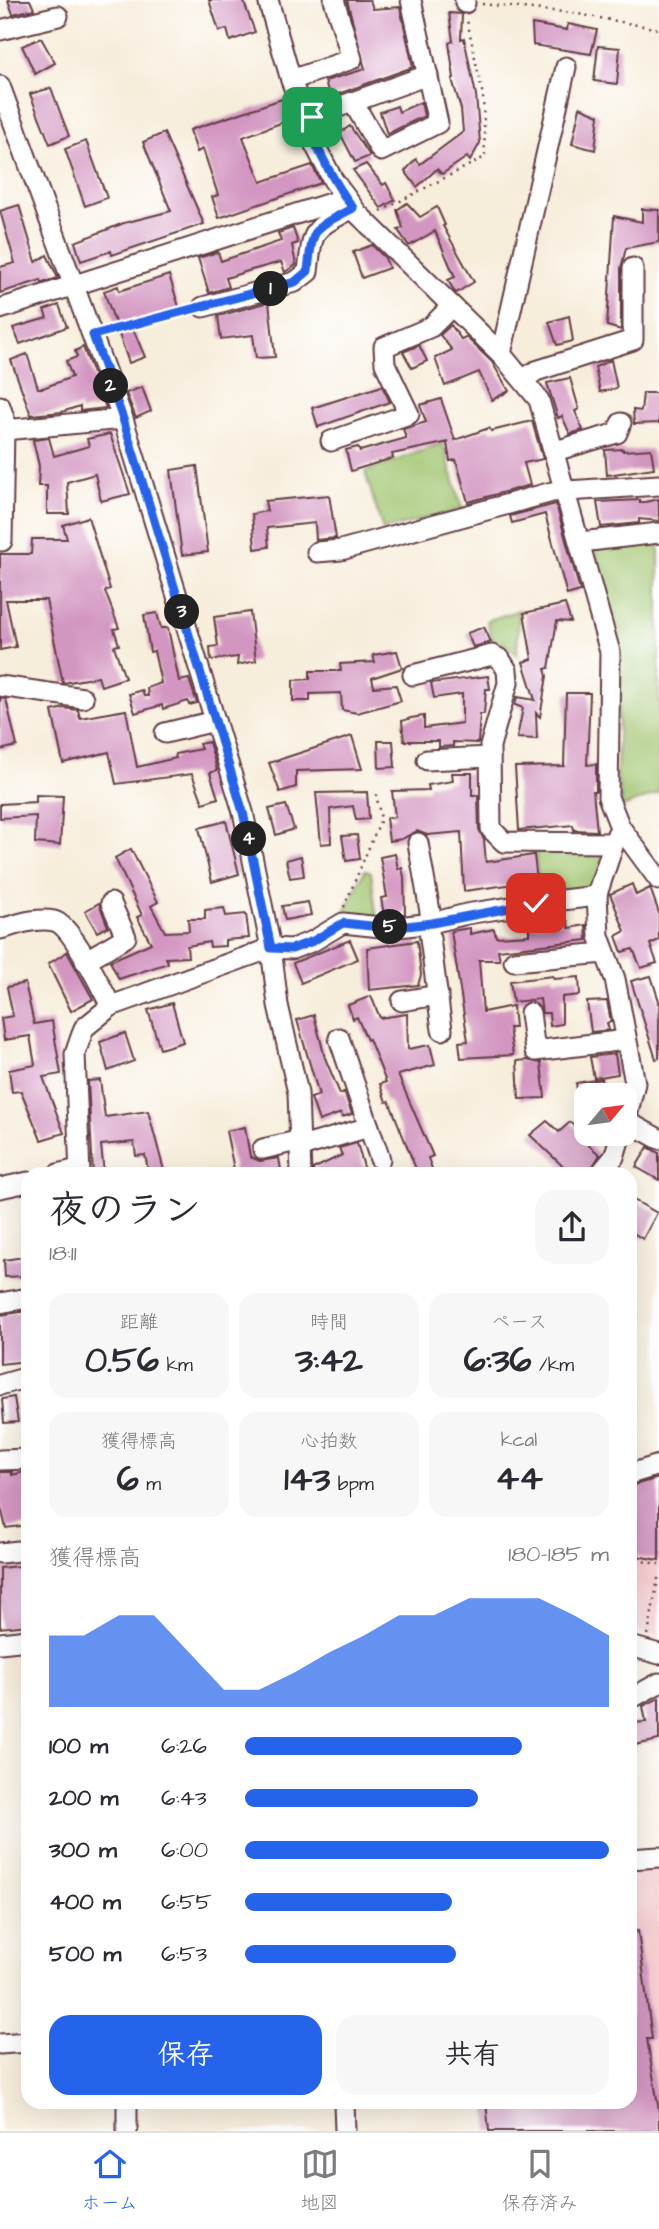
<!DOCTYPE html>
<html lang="ja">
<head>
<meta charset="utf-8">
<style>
  body { margin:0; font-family:"Architects Daughter","Klee One",sans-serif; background:#f7f7f7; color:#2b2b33; height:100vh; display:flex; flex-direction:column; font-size:26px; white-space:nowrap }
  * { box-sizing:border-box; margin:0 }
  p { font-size:23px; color:#7c7c81 }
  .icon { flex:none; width:38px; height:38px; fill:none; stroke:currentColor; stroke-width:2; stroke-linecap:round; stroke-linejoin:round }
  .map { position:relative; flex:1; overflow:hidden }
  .details { position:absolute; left:21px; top:1167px; width:616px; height:942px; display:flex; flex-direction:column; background:#fff; border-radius:21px; box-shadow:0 7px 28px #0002 }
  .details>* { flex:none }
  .needle { width:46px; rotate:61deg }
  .buttons { position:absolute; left:574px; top:1083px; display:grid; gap:14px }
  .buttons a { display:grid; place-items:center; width:63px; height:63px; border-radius:14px; background:#fff; box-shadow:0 7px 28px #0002; font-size:35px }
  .pin { position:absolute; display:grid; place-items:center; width:60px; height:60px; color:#fff; margin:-30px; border-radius:14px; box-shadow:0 4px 10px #0006 }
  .km { position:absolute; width:35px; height:35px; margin:-18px; border-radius:50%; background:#222; color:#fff; font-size:19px; line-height:35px; text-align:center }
  .round { display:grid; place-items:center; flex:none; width:74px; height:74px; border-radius:21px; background:#f7f7f7 }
  .head { display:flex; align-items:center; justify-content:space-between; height:119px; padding:0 28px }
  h1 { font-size:38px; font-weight:700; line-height:52px }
  .stats { display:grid; grid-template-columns:repeat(3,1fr); gap:10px; height:119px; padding:7px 28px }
  .stats div { display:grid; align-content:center; border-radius:18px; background:#f7f7f7; text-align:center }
  .stats b { font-size:35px; font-weight:700 }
  .stats small { font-size:19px; font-weight:400 }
  .stats p { font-size:19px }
  .chart { height:196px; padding:14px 28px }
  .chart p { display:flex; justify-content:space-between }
  .chart svg { width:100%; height:126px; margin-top:7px; fill:#2563eb; opacity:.7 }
  .button { display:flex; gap:14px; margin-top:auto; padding:14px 28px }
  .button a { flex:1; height:80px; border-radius:21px; background:#2563eb; color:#fff; font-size:28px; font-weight:700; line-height:80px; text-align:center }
  .button a+a { background:#f7f7f7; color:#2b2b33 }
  ul { padding:0 28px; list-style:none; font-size:23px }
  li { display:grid; grid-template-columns:112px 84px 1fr; align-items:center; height:52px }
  li i { height:18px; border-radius:9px; background:#2563eb }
  .tab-bar { display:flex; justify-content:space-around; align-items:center; height:98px; border-top:2px solid #e1e1e2; background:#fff; font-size:19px; color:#7c7c81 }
  .tab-bar a { display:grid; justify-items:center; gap:4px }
  .tab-bar .current { color:#2563eb }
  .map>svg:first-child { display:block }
  .built { fill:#f7cfd1 }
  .green { fill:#a1c56f; stroke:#76724d; stroke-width:2 }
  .building { fill:#d396c1 }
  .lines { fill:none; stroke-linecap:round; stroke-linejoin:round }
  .minor-casing { stroke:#643e45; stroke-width:23 }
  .path { stroke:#643e45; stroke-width:2.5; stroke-dasharray:2 5; stroke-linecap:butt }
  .minor { stroke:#fff; stroke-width:19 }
  .route-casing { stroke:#fff; stroke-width:14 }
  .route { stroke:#2563eb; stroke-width:9 }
</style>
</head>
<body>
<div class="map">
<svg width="659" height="2131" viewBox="0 0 659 2131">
  <rect width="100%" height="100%" fill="#fff"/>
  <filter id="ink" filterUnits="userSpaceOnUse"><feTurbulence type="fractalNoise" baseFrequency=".0143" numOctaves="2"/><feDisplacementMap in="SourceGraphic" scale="14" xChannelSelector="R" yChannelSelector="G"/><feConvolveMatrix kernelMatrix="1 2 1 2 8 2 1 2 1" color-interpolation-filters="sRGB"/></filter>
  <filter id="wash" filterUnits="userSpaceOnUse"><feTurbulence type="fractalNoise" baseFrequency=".00686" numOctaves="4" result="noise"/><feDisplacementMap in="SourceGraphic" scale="28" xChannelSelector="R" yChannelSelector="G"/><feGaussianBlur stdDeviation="1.57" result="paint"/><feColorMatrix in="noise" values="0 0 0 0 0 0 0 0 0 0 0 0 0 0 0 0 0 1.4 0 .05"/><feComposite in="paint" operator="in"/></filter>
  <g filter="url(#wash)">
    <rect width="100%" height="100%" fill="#f7eddb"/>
    <g class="built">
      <path d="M659,1472V1637L630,1629V1480Z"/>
      <path d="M659,1867V2131H538L534,2102H630V1870Z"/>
    </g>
    <g class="green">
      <path d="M443,443L462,509L383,530L365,472Z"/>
      <path d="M659,539V793L623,807L617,777L620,653L595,548Z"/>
      <path d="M519,610L517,655L503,642L494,645L487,621Z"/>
      <path d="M540,851L604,852L598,880L583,889L541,895L535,853Z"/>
      <path d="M365,870L371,872L377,920L344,914Z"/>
    </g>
    <g id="blocks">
      <g class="building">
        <path d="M8,0H30L34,9L13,14Z"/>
        <path d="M209,0H243L255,32L230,41L227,29L219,31Z"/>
        <path d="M347,0H370L373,9L400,7L413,67L330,97L325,81L365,69Z"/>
        <path d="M449,13L462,14L461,39L464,38L476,95L480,143L470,161L467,157L442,174L437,169L417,187L405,171L416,159L420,164L463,132L461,109L452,79L454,78L449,43L453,41Z"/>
        <path d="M532,24L567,30L568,24L597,30L591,54L533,45Z"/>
        <path d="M41,38L55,63L35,74L22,46Z"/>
        <path d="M598,46L620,48L617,84L594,81Z"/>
        <path d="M51,88L69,136L50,144L30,94Z"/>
        <path d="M285,98L292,119L243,137L261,182L312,165L321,183L219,218L212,197L218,195L203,149L197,152L190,130Z"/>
        <path d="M421,102L424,116L387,134L380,112L397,106L399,112Z"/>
        <path d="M580,107L599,115L595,150L572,144Z"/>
        <path d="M350,126L370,156L355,162L340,133Z"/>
        <path d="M164,133L204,224L112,255L111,251L81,261L75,242L124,223L171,211L143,142Z"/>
        <path d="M86,141L107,198L85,206L65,149Z"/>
        <path d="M366,164L383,185L386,183L395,200L381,208L353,170Z"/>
        <path d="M407,203L420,217L437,207L445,225L443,226L474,282L456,293L454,291L448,280L455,277L435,231L409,246L398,230L403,228L397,210Z"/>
        <path d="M19,205L36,262L47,255L58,278L42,283L41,280L0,293V267L15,263L0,211Z"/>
        <path d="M642,209L659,210V242L626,248L621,268V330L607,326L614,216L642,222Z"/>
        <path d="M293,228L298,243L292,245L296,265L285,272L281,262L248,271L226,278L229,287L209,293L198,258L218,252L221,261L281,241L278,233Z"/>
        <path d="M372,245L385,258L389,268L362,278L353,252Z"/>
        <path d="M169,275L180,310L131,324L145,357L129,363L104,291L118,286L119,291Z"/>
        <path d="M269,302L275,357L256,358L253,335L221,339L218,316Z"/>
        <path d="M59,305L67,327L20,344L13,328L47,318L44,310Z"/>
        <path d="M569,316L573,341L557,345L549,322Z"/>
        <path d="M451,325L461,339L466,337L492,362L509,391L492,400L479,372L445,386L435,358L452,350L440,335Z"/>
        <path d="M419,345L427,361L412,368L403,352Z"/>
        <path d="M83,347L106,408L80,411V406L62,412L31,415L11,360L27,354L38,388H43L72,377L66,361L77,357L75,351Z"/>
        <path d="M611,360L617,388L600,392L595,367Z"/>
        <path d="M570,378L579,409L575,411L583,430L570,434L562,416L558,418L547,383Z"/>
        <path d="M382,386L390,402L318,427L312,408Z"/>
        <path d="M142,387L151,411L136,418L126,393Z"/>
        <path d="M643,393H659V423L634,424L633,410L641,411Z"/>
        <path d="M441,399L455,440L489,428L491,431L532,421L543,459L524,463L530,485L468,502L456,460L450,461L447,443L449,442L392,454L393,458L351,471L346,450L358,447L360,451L406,438L403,429L426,422L420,405Z"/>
        <path d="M110,434L130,494L101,501L95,474L67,482L69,514H47V486H38L39,466L33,440L49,438L54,456L89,446L87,439Z"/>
        <path d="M623,449V451L651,449L654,468L607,475L605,450Z"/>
        <path d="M197,466L208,552L182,555L171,470Z"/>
        <path d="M329,495L336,538L316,540L315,523L267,528L269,547L255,549L252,514L267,511L265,501Z"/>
        <path d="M659,499V521L639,519V523L601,527L597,502L640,500V503Z"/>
        <path d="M556,504L580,591L567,595L545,514L512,523L510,516Z"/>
        <path d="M88,517L110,589L105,591L119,628L114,629L119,645L114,646L125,678L101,686L98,677L63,683L46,600H6L16,647L0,650V554H31L32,539H67L63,525Z"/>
        <path d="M565,604L571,622L557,621L549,668L545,669L547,676L540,717L536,713L537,739L517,738L523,708L515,705L517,697L535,700L523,662L532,659L524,613Z"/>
        <path d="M250,612L256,661L237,665L238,657L211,660L210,647L218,646L214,617Z"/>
        <path d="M157,613L161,628H168L179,681L189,679L197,703L189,705L188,701L163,709L162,705L135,713L129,694L142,690L144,696H148L147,688L161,683L154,651L150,652L144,615Z"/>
        <path d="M484,627L491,642L473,647L467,633Z"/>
        <path d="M397,651L402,668L372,678L374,687L396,685L401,701L357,713L342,710L341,693L310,694V701H293V680L310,679V671H341L340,664L375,662L373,655Z"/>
        <path d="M488,676L490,689H486L484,714H480L478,743L453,742V746L439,747V741H404L402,721L411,718L424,716V728L462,723V694L434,698L431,683Z"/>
        <path d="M566,693H590L587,765L596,764V791H593L597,831L574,830L573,825L519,830L515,767L564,766Z"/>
        <path d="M0,698L6,699L17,746L0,750Z"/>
        <path d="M64,708L78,710L80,718L126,710L137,767L176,758L175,754L201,749L199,744L209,742L217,770L210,773L218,798L203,803L192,774L116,784L109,752L63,763L52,711Z"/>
        <path d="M352,736L362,769L296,771V787L280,792L269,763Z"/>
        <path d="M378,741H393L395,767L379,768Z"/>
        <path d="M452,773H472V795H478L479,829L484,840L486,862L534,855L537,881L464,891L461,832L427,835L417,831L402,839L389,841L386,818L395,817L392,791L429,790L428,785L453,781Z"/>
        <path d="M367,792L369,819L356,820L353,806L330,809L331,843L321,844L316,793Z"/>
        <path d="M36,795L63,796L60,845L35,843L36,816L0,818V804L36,802Z"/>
        <path d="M286,805L294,829L276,835L269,809Z"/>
        <path d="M226,821L239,874L212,882L199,828Z"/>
        <path d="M357,835L360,859L346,861L342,836Z"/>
        <path d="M131,849L158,902L151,906L165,932L189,931L188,919H205V910L224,908L226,916L246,914L249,938L225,940V946L210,947L209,942L187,946L188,957L166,958L168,963L119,979L110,961L151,943L137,917L142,915L115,858Z"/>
        <path d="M395,854L398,869L402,868L404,877L405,914L384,915L381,898L387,897L380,857Z"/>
        <path d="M301,856L304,876L290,878L286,860Z"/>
        <path d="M632,884L636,895L650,888L659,913V940L650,944L657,963L641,968L633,949L622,952L616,936L625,931L610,894Z"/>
        <path d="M308,902L311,915L285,920L282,906Z"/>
        <path d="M99,903L108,927L97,932L85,911Z"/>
        <path d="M568,921L569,928L586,925L587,940L498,950L500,960H479L483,1012L513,1006L515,1028H509L513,1055L461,1058L459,1042L468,1041L451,931L470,928V934L494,929L496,937L529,935V926Z"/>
        <path d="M350,940L358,959L301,983L293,963Z"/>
        <path d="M417,941L421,975L418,985L369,990L367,948Z"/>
        <path d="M67,952L93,999L71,1011L48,964Z"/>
        <path d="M553,976L554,979L579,977L580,995L562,997V1024L550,1026L549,1013H542L540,999L513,1002L510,981Z"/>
        <path d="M651,976L659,1001V1058L656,1059L631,981Z"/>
        <path d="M25,983L34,1024L52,1021L61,1074L43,1077L64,1133L41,1140L21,1091L12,1092L9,1070L35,1065L30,1036L4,1040L1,1018L13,1016L7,987Z"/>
        <path d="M371,996L380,1018L407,1014L408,1049L430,1045L435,1065L398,1075L433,1156L428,1158L434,1174H418L389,1101L386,1102L380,1084L386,1082L369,1039L367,1040L357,1017L353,1019L348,1005Z"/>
        <path d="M607,1001L611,1022L607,1023L609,1030L591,1032L587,1002Z"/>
        <path d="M172,1003L183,1042L160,1049L148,1010Z"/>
        <path d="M314,1015L325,1058L340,1094L344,1092L352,1114L342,1117L341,1113L319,1121L311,1098L319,1095L297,1020Z"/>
        <path d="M125,1033L134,1061L108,1071L100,1042Z"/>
        <path d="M615,1054L618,1074L594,1078L590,1057Z"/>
        <path d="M527,1060L541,1063L545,1098L519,1099L517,1061Z"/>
        <path d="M601,1079L604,1096H578L576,1083Z"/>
        <path d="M100,1080L105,1117L148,1111L165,1174H149L145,1155L136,1156L134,1142L101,1145L104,1174H93L88,1081Z"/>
        <path d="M547,1121L559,1132L570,1122L588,1139L585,1142L600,1155L588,1174H571L530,1135Z"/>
        <path d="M245,1127L250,1157L260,1161L279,1158L281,1170L235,1174L226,1131Z"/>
        <path d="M357,1143L366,1174H313V1169L342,1155L339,1148Z"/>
        <path d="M648,1147L659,1153V1180L636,1167Z"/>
        <path d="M630,1198L657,1213L643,1239L630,1231Z"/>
        <path d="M24,1257L26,1276L5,1277L4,1260Z"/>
        <path d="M27,1311L28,1361L0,1364V1315Z"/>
        <path d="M14,1397L18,1422L4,1423L2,1399Z"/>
        <path d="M28,1471V1525L6,1528L0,1504V1472H12V1475Z"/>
        <path d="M659,1478V1560L630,1555V1486Z"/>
        <path d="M28,1565V1625L0,1628V1568Z"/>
        <path d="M659,1698V1740L630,1746V1723L646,1722L643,1706Z"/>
        <path d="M638,1931L652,2039H647L659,2111V2131H489L486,2102H630V1932Z"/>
      </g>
    </g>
  </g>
  <g filter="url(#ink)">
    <use href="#blocks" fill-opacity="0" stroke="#643e45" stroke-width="2"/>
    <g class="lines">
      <defs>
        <g id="minor">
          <path d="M268,0L291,80L315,145L333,180L358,214L501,354L539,400L610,652L608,797L620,827L659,880"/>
          <path d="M465,0V3"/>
          <path d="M0,30L58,16"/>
          <path d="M291,80L352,59L334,0"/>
          <path d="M0,86L123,419L243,812L271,948L278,1005L298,1093L301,1174"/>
          <path d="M353,102L381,151L438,123L411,0"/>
          <path d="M305,119L428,75"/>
          <path d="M203,307L295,282L308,272C313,225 313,230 353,208"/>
          <path d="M0,309L346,198"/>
          <path d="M501,354L566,67"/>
          <path d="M524,379L536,371L633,340V268"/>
          <path d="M0,406L8,430"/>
          <path d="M331,441L409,414L385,364L384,347L431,327L452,306"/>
          <path d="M555,451L617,433L621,423"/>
          <path d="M0,541H2L4,430L123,419"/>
          <path d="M581,542L659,533"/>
          <path d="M317,552L341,550L552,492L659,485"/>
          <path d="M413,675L492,655L500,659L507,670L508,683L490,746L491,829L504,842L612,843"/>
          <path d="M0,686L83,698"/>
          <path d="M165,733L215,721"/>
          <path d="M427,760L490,757"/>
          <path d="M617,834L597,894L599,936L615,979L635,1083L625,1124"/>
          <path d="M418,843L432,923"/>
          <path d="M428,923L442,1030"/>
          <path d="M0,929C16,925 37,917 54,921C72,925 101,988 111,1006"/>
          <path d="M85,961L126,937L111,903"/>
          <path d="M514,961L605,953"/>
          <path d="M402,1001L438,995"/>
          <path d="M530,1013L535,1051L626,1040"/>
          <path d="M626,1121L659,1139"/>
          <path d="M369,1127L380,1159"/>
          <path d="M301,1147L369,1127L339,1038"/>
          <path d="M263,1149L301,1140"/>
          <path d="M58,1174L78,1169"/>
          <path d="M80,1174L75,1054L84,1028L111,1006L271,948L292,949L313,941L343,923L390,928L432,923L466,914L536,903L597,896"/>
          <path d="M600,1174L614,1157L621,1134"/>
          <path d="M0,1188L28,1182"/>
          <path d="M0,1303L28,1298"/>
          <path d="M0,1385L28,1377"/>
          <path d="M0,1460L28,1459"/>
          <path d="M630,1474L659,1465"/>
          <path d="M0,1553L28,1550"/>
          <path d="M0,1643L28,1640"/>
          <path d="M630,1646L659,1654"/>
          <path d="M630,1699L659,1683"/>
          <path d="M630,1859L659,1857"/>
          <path d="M0,2044L28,2042"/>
          <path d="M127,2102V2131"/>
          <path d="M344,2102L345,2131"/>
        </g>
      </defs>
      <use href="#minor" class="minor-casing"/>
      <g class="path">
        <path d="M482,4L573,13L659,29"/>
        <path d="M381,211L485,157L483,96L467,20"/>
        <path d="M110,330L188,311"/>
        <path d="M344,907L381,819L376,794"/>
        <path d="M630,1559L659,1564"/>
        <path d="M648,1635L659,1573"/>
      </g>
      <use href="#minor" class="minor"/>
    </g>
  </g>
  <g class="lines" filter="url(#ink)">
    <defs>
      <path id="route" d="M312,117L305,119C318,151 332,180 353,208C313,230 313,224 308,271L295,282L93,335L123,419L243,812L271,948L292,949L313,941L343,923L390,928L432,923L536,903"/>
    </defs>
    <use href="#route" class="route-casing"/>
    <use href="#route" class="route"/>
  </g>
</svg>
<div class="buttons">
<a><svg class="needle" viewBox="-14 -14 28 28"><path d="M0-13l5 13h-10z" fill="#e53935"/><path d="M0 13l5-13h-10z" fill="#7c7c81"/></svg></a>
</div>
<div class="pin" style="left:312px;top:117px;background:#1e9e55"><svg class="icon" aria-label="arrive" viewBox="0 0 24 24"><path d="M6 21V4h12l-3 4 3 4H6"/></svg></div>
<div class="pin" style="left:536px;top:903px;background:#d93025"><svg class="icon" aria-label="check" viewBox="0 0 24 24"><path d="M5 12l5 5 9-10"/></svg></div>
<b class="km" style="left:271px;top:289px">1</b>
<b class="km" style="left:111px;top:386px">2</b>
<b class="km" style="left:182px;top:612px">3</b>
<b class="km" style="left:249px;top:839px">4</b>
<b class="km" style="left:390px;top:927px">5</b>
<section class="details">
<div class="head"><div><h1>夜のラン</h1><p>18:11</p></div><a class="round"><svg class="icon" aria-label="share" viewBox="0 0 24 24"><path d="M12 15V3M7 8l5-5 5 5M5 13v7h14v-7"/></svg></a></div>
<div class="stats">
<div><p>距離</p><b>0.56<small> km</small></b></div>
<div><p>時間</p><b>3:42</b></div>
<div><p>ペース</p><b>6:36<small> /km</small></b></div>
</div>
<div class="stats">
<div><p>獲得標高</p><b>6<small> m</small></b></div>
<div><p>心拍数</p><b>143<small> bpm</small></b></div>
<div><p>kcal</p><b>44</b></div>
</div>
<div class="chart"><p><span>獲得標高</span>180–185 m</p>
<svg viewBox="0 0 160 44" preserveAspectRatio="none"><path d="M0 44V19L10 19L20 12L30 12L40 25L50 38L60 38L70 32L80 25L90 19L100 12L110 12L120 6L130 6L140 6L150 12L160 19V44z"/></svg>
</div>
<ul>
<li><b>100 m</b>6:26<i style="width:76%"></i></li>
<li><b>200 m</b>6:43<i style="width:64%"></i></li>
<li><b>300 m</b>6:00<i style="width:100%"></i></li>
<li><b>400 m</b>6:55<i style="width:57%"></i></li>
<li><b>500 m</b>6:53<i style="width:58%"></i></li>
</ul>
<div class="button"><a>保存</a><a>共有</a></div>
</section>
</div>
<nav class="tab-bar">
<a class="current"><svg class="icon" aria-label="home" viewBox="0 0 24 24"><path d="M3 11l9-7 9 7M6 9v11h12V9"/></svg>ホーム</a>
<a><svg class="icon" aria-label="map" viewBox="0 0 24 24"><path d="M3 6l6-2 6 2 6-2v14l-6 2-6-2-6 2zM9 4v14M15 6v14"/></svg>地図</a>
<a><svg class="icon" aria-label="saved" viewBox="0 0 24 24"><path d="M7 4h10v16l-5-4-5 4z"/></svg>保存済み</a>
</nav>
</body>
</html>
